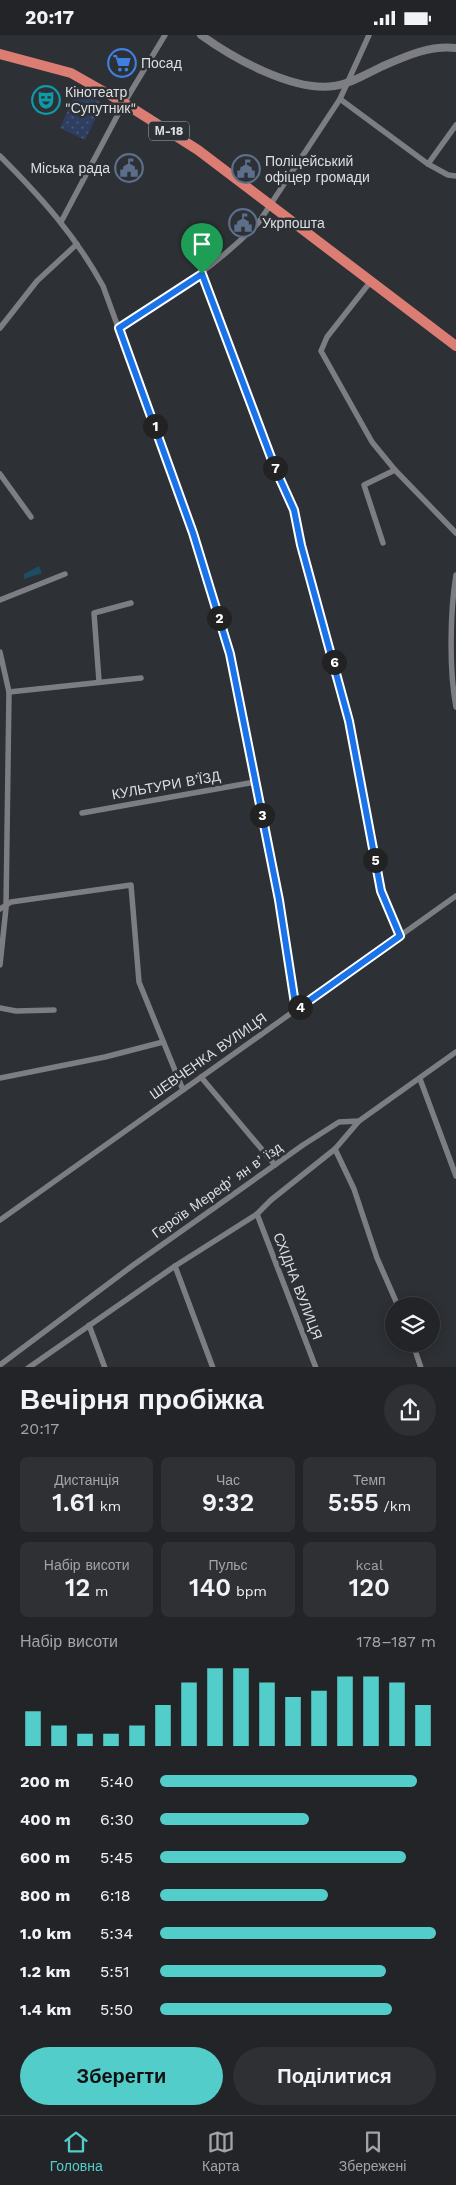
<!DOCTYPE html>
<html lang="uk">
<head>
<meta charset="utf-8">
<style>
  body { margin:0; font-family:"Work Sans",sans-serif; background:#2e3033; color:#f1f3f6; height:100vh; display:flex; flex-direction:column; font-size:19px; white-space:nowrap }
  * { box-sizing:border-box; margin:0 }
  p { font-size:16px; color:#a2a4a7 }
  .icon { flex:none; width:28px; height:28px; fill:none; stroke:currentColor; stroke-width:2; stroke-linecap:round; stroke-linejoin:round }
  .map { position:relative; height:1332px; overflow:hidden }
  .drawer { display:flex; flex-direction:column; background:#222427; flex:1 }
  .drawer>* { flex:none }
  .fabs { position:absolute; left:385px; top:1262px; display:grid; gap:10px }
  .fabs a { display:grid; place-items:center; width:55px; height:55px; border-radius:50%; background:#222427; box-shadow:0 2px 12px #0003,0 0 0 1px #3f4144; font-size:25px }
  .pin { position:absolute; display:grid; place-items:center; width:42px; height:42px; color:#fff; margin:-51px -21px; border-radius:50% 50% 50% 0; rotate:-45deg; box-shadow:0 0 5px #0007 }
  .pin .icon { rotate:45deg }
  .km { position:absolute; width:25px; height:25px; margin:-12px; border-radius:50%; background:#222; color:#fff; font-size:14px; line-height:25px; text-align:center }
  .round { display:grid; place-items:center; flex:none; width:52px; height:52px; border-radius:26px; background:#2e3033 }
  .head { display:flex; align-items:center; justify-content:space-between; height:85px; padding:0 20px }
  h1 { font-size:28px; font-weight:600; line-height:38px }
  .figures { display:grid; grid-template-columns:repeat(3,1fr); gap:8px; height:85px; padding:5px 20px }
  .figures div { display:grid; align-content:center; border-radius:8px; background:#2e3033; text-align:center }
  .figures b { font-size:25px; font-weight:600 }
  .figures small { font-size:14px; font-weight:400 }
  .figures p { font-size:14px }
  .chart { height:140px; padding:10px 20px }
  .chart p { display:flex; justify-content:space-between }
  .chart svg { width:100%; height:90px; margin-top:5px; stroke:#53cdca; stroke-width:6 }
  .primary-button { display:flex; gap:10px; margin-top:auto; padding:10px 20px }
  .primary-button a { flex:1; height:58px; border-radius:30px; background:#53cdca; color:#111; font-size:20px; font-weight:600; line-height:58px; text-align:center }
  .primary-button a+a { background:#2e3033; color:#f1f3f6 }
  ul { padding:0 20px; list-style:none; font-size:16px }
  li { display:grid; grid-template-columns:80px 60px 1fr; align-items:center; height:38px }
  li i { height:12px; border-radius:6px; background:#53cdca }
  .status { display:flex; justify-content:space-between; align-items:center; height:35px; padding:0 25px; background:#222427; direction:ltr }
  .status svg { height:14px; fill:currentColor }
  .dock { display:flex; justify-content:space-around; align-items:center; height:70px; border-top:1px solid #3f4144; background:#222427; font-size:14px; color:#a2a4a7 }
  .dock a { display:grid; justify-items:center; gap:2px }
  .dock .active { color:#53cdca }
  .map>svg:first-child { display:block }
  .park { fill:url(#park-dots) }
  .water { fill:#1e4c62 }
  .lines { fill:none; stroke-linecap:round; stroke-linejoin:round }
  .minor { stroke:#7c7e84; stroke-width:5.5 }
  .tertiary { stroke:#7c7e84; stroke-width:8 }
  .trunk { stroke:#db7d73; stroke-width:10 }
  .route-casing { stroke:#fff; stroke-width:10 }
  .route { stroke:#1a73e8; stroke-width:6 }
  .labels { text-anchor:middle; stroke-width:5; stroke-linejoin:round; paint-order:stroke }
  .shield { fill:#2d3034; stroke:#a8aaae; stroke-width:1 }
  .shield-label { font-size:12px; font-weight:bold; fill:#dddfe2 }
  .poi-label { font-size:14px; fill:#dddfe2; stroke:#2d3034; text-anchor:start }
  .street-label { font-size:14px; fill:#dddfe2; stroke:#2d3034 }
</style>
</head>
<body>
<div class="status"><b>20:17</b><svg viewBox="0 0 49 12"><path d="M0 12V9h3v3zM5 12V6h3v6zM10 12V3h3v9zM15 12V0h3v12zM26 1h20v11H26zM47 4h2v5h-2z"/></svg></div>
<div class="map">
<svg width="456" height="1333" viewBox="0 0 456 1333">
  <defs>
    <pattern id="park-dots" width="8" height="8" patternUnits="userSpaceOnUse" patternTransform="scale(1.25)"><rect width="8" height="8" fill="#2e3e61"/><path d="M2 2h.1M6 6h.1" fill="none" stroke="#4c5977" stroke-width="1.8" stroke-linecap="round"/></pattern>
  </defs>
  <rect width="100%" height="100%" fill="#2d3034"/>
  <path class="park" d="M77,55L103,68L85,105L60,93Z"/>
  <path class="water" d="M39,531L42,538L24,544V539Z"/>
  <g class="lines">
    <g class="minor">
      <path d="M340,64L428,129L456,90"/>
      <path d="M0,121C41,162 75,200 103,251L193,497L230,619L279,865L295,975"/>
      <path d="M428,129L448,140L456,141"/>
      <path d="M61,187L124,68L165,0"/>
      <path d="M202,239L275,433L294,475L301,510L349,685L381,856L400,901"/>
      <path d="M371,246L327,302L321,316L372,407L395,435L456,498"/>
      <path d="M0,293L37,246L77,209"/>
      <path d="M119,293C169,261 218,230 259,187L340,64L369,0"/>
      <path d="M0,439L31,482"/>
      <path d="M383,508L364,450L395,435"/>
      <path d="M456,540C450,577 449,635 456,672"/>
      <path d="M0,565L65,539"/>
      <path d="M0,617L9,657L6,873L0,930"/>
      <path d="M99,646L94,578L131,568"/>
      <path d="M9,657L141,643"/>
      <path d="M82,778L255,747"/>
      <path d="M0,874L11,867L131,850L139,947L183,1055"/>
      <path d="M0,973L16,976L54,975"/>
      <path d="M201,1042L275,1130"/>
      <path d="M0,1043L105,1022L163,1007"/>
      <path d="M420,1044L456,1141"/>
      <path d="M335,1114L354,1154L377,1223L398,1271"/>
      <path d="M257,1179L316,1333"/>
      <path d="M0,1185L456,861"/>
      <path d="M175,1231L213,1333"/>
      <path d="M89,1290L105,1333"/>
      <path d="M413,1309L421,1333"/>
      <path d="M0,1330L132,1231L303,1110L339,1087L359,1086L456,1017"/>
      <path d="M28,1333L175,1231L257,1179L271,1165L335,1114L359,1086"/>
    </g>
    <path class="tertiary" d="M201,0C233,23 293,57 334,51C350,49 368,38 383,31C406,21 430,10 456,13"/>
    <path class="trunk" d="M0,19L71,38L124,68L198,115L456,311"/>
  </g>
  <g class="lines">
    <defs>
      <path id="route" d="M202,239L275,433L294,475L301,510L349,686L381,856L400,901L296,975L279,865L230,619L193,498L119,293Z"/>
    </defs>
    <use href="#route" class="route-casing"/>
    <use href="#route" class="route"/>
  </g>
  <defs>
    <symbol id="supermarket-ring" viewBox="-11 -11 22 22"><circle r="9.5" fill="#2d3034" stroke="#3f7fe0" stroke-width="1.5"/><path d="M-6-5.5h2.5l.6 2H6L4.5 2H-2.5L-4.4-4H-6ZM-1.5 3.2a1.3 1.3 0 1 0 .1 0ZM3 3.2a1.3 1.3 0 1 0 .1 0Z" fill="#3f7fe0"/></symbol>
    <symbol id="theatre-ring" viewBox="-11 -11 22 22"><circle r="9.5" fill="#2d3034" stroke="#0f9aa8" stroke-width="1.5"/><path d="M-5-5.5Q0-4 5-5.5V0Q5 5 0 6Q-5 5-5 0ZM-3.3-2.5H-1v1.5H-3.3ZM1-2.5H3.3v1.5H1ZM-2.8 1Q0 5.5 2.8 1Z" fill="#0f9aa8"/></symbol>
    <symbol id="civic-ring" viewBox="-11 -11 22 22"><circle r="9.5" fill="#2d3034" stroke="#5c6f8a" stroke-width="1.5"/><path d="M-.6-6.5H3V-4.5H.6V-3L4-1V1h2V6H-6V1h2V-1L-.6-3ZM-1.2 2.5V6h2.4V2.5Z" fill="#5c6f8a"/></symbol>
  </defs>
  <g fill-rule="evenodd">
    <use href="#supermarket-ring" x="106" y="12" width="32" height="32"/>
    <use href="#theatre-ring" x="30" y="49" width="32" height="32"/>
    <use href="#civic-ring" x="113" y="117" width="32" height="32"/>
    <use href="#civic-ring" x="230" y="118" width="32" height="32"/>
    <use href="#civic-ring" x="227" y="172" width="32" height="32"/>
  </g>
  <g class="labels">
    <rect class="shield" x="149" y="86.5" width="40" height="19" rx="4"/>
    <g class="shield-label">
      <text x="169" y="100">М-18</text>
    </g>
    <g class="poi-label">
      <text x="141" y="33">Посад</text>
      <text x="65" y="62">Кінотеатр<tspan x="65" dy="16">"Супутник"</tspan></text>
      <text x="265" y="131">Поліцейський<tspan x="265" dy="16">офіцер громади</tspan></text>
      <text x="110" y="138" text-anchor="end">Міська рада</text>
      <text x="262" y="193">Укрпошта</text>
    </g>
    <g class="street-label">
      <text transform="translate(166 750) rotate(-10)" y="5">КУЛЬТУРИ В’ЇЗД</text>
      <text transform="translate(208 1021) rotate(-35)" y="5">ШЕВЧЕНКА ВУЛИЦЯ</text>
      <text transform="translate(217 1155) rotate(-35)" y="5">Героїв Мерефʼян вʼїзд</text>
      <text transform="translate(298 1251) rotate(69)" y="5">СХІДНА ВУЛИЦЯ</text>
    </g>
  </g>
</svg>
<div class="fabs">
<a><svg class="icon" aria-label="layers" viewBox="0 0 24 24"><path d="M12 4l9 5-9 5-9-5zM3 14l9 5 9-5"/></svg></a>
</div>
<div class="pin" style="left:202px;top:239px;background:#1e9e55"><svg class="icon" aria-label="arrive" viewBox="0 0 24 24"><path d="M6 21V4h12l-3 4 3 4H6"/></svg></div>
<b class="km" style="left:155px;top:391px">1</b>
<b class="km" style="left:219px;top:583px">2</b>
<b class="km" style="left:262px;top:780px">3</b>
<b class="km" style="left:300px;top:972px">4</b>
<b class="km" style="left:375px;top:825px">5</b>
<b class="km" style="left:334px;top:627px">6</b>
<b class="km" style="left:275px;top:433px">7</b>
</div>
<section class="drawer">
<div class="head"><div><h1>Вечірня пробіжка</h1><p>20:17</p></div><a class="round"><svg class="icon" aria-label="share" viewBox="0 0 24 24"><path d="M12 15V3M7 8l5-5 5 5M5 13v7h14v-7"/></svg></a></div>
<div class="figures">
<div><p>Дистанція</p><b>1.61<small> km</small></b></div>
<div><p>Час</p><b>9:32</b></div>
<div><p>Темп</p><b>5:55<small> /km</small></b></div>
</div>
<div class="figures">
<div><p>Набір висоти</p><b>12<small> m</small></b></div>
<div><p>Пульс</p><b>140<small> bpm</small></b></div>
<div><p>kcal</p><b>120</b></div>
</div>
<div class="chart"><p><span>Набір висоти</span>178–187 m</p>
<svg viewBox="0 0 160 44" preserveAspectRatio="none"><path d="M5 44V27M15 44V34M25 44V38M35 44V38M45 44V34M55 44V24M65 44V13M75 44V6M85 44V6M95 44V13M105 44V20M115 44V17M125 44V10M135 44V10M145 44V13M155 44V24"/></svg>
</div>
<ul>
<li><b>200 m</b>5:40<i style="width:93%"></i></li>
<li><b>400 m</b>6:30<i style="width:54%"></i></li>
<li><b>600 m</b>5:45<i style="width:89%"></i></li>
<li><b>800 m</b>6:18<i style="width:61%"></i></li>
<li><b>1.0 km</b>5:34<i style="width:100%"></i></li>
<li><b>1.2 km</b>5:51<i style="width:82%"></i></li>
<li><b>1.4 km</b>5:50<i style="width:84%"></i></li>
</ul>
<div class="primary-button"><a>Зберегти</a><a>Поділитися</a></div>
</section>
<nav class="dock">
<a class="active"><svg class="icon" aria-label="home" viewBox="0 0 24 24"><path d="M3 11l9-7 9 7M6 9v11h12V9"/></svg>Головна</a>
<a><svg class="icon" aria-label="map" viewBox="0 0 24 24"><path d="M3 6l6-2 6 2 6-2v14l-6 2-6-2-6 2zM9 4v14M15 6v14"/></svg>Карта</a>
<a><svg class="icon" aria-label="saved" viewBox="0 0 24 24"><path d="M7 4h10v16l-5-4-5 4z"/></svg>Збережені</a>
</nav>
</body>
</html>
